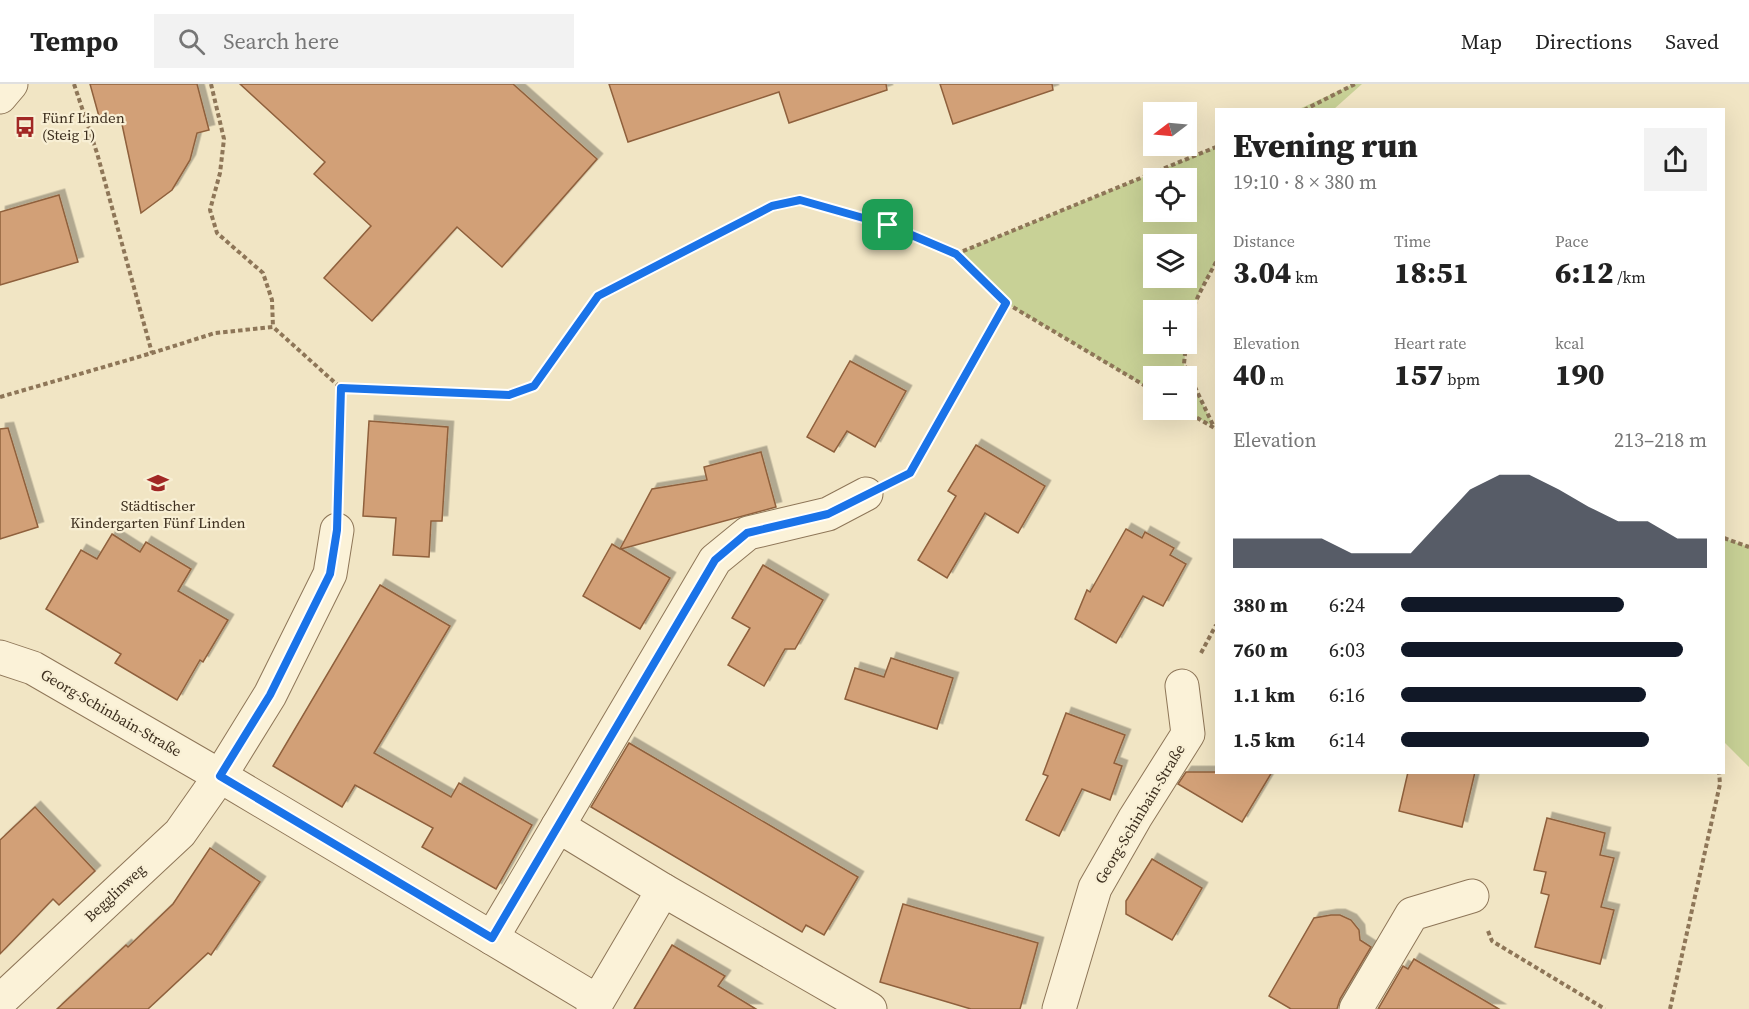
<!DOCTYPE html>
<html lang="en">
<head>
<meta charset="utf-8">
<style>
  body { margin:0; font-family:"Source Serif 4",serif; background:#f2f2f2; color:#222; height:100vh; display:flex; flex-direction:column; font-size:22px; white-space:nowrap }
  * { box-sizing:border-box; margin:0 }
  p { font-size:20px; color:#767676 }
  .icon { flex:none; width:33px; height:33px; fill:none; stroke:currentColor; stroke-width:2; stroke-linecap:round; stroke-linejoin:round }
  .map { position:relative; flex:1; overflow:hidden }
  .side { position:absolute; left:1215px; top:24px; width:510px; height:666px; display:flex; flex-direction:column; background:#fff; border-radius:0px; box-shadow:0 6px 24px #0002 }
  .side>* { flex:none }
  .needle { width:39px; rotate:254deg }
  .controls { position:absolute; left:1143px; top:18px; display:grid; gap:12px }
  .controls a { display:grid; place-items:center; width:54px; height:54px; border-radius:0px; background:#fff; box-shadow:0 6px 24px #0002; font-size:30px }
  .pin { position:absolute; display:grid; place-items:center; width:51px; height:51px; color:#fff; margin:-26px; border-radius:12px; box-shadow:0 3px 9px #0006 }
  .round { display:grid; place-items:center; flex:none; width:63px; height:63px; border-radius:0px; background:#f2f2f2 }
  .summary { display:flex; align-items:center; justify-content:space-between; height:102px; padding:0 18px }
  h1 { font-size:33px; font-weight:800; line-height:45px }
  .metrics { display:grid; grid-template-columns:repeat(3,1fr); gap:9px; height:102px; padding:6px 18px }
  .metrics div { display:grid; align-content:center }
  .metrics b { font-size:30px; font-weight:800 }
  .metrics small { font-size:16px; font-weight:400 }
  .metrics p { font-size:16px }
  .chart { height:168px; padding:12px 18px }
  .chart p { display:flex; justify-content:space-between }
  .chart svg { width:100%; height:108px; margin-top:6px; fill:#111827; opacity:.7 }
  ul { padding:0 18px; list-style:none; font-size:20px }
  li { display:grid; grid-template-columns:96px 72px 1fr; align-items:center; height:45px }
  li i { height:15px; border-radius:8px; background:#111827 }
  header { display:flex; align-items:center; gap:36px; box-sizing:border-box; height:84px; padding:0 30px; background:#fff; border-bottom:2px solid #e0e0e0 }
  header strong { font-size:28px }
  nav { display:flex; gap:33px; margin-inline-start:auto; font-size:21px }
  .search { width:420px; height:54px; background:#f2f2f2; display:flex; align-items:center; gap:15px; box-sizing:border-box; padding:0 21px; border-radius:0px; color:#767676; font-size:22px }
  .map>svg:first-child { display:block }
  .green { fill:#c8d196; fill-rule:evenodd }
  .building { fill:#d2a077; stroke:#8f603c; stroke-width:1.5; filter:url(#shadow) }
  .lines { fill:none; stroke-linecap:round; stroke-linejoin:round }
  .minor-casing { stroke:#8e7658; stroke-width:35 }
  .path { stroke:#8e7658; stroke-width:4; stroke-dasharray:4.5 3; stroke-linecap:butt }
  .minor { stroke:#fbf2d8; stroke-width:33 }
  .route-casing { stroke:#fff; stroke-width:12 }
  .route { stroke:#1a73e8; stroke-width:8 }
  .labels { text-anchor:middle; stroke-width:4.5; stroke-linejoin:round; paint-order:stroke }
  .poi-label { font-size:15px; fill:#3c2e1e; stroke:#f8efd4; text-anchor:start }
  .street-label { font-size:15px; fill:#3c2e1e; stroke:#f8efd4 }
</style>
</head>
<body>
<header>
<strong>Tempo</strong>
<div class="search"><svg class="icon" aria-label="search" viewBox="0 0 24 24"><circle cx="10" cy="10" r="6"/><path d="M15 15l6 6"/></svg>Search here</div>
<nav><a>Map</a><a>Directions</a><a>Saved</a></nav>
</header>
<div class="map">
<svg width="1749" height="925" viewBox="0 0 1749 925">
  <defs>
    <filter id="shadow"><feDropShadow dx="5.5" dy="-5.5" stdDeviation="0" flood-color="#0004"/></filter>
  </defs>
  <rect width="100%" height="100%" fill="#f1e5c4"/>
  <g class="green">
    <path d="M1354,0H1362L1334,25H1299Z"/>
    <path d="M1216,63V178L1201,205L1188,239L1187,251L1186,226H1154V260H1186L1184,281L1214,343L1184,326H1186V292H1154L1153,307L1006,219L956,170ZM1154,94H1186V128H1154ZM1154,160H1186V194H1154Z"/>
    <path d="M1724,454L1749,463V683L1724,658Z"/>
  </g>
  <g class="building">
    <path d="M90,0H197L209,46L197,49L190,76L172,106L141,129L120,31L100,36Z"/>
    <path d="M240,0H513L597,75L502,183L457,143L372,237L324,194L371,142L314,90L325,78Z"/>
    <path d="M609,0H886L887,6L789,39L779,8L628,58Z"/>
    <path d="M940,0H1052L1053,6L953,40Z"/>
    <path d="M59,111L78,178L0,201V128Z"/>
    <path d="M850,277L906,307L875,363L847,347L834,368L807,353Z"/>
    <path d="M369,337L448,343L442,437H431L429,473L393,471L396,434L363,432Z"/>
    <path d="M8,344L38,443L0,455V345Z"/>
    <path d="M976,361L1045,402L1018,449L985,429L947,494L918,476L956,412L948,407Z"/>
    <path d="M761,368L776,423L621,465L670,494L640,545L583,512L612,460L620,465L652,405L707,396L704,383Z"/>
    <path d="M1126,445L1142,454L1145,448L1174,464L1170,471L1186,480L1163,522L1143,512L1116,559L1075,535L1087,506L1090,508Z"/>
    <path d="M112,450L140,468L146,458L191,485L178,507L228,536L203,578L200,576L177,616L115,579L121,570L46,525L81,466L97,475Z"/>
    <path d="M763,481L823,516L795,565H785L764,602L728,581L750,544L732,534Z"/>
    <path d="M380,501L450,542L374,669L451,713L459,699L532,741L496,805L422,763L433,744L355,701L342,723L273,682Z"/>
    <path d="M891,574L953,594L937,645L845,615L855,584L884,593Z"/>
    <path d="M1066,629L1125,651L1114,679L1122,682L1110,716L1082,705L1059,752L1026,736L1048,692L1043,690Z"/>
    <path d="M629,659L858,793L824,851L806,841L802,848L591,723Z"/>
    <path d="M1186,688H1272L1242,738L1178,700Z"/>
    <path d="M1408,688H1475L1462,743L1399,727Z"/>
    <path d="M35,723L95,787L59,821L53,815L0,870V756Z"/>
    <path d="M1547,734L1605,749L1600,771L1614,774L1601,823L1614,826L1600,880L1535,863L1549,811L1541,809L1546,788L1534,786Z"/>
    <path d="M210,764L260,798L211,871L208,869L148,925H57L126,861L128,863L173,820Z"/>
    <path d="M1152,775L1202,804L1172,856L1126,830V817Z"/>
    <path d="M903,820L1038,859L1020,925H971L880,898Z"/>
    <path d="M1331,831H1340L1351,836L1359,846L1360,856L1371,863L1340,915L1337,925H1291L1269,912L1314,834Z"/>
    <path d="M672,861L725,892L718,902L756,925H634Z"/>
    <path d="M1414,875L1499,925H1378L1403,882L1408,885Z"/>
  </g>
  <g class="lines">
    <defs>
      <g id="minor">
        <path d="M0,13L11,0"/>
        <path d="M0,573L33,584L220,692L492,854"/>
        <path d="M558,742L715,476L748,449L828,430L866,410"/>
        <path d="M663,806L870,925"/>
        <path d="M0,917L180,749L220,692L270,611L330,490L337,446"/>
        <path d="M593,925L663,806L558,742L492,854L597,917"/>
        <path d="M1059,925L1095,804L1135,734L1188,650L1182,602"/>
        <path d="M1356,925L1412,830L1472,812"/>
      </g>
    </defs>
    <use href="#minor" class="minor-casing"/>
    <g class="path">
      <path d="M74,0L97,69L152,269"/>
      <path d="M211,0L224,55L220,89L210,126L217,149L263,189L272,216L273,243"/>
      <path d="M1304,26L1355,0"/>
      <path d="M956,170L1216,63"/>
      <path d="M1186,251C1189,225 1204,201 1216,178"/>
      <path d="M1186,260L1184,280L1214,343"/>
      <path d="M0,313L152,269L215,249L273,243L341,304L509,311L534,302L598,212L772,122L800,116L888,141L956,170L1006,219L1154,307"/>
      <path d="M1184,326L1216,345"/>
      <path d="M900,394L910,389L1006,219"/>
      <path d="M338,409L341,304"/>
      <path d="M1724,454L1749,463"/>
      <path d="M1201,569L1216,541"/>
      <path d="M1488,847L1492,857L1605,925"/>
      <path d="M1670,925L1720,700L1719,688"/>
    </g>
    <use href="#minor" class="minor"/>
  </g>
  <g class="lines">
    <defs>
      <path id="route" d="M800,116L888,141L956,170L1006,219L910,389L828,430L747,449L715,476L492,854L220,692L270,611L330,490L337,446L341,304L509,311L534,302L598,212L772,122Z"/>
    </defs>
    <use href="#route" class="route-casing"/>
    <use href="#route" class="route"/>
  </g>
  <defs>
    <symbol id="bus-bare" viewBox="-9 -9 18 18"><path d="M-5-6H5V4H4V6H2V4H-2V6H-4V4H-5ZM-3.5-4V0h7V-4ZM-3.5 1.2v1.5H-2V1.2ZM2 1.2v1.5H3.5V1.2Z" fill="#a12724" stroke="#f8efd4" stroke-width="2.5" paint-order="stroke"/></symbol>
    <symbol id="school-bare" viewBox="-9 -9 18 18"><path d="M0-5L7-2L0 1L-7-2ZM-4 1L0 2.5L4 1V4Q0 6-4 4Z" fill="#a12724" stroke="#f8efd4" stroke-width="2.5" paint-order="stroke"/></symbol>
  </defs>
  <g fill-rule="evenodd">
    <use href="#bus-bare" x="10" y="28" width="30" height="30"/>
    <use href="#school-bare" x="143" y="384" width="30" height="30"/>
  </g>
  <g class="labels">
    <g class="poi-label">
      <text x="42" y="39">Fünf Linden<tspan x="42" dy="17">(Steig 1)</tspan></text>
      <text x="158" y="427" text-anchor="middle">Städtischer<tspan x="158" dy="17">Kindergarten Fünf Linden</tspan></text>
    </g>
    <g class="street-label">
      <text transform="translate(111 629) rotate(30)" y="5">Georg-Schinbain-Straße</text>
      <text transform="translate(1140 730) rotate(-59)" y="5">Georg-Schinbain-Straße</text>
      <text transform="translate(115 809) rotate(-43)" y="5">Begglinweg</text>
    </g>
  </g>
</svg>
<div class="controls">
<a><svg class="needle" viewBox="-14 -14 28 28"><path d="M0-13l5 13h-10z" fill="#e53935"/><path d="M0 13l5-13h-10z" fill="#767676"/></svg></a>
<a><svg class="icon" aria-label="locate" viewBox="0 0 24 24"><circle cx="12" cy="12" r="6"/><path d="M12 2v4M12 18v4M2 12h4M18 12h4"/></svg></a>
<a><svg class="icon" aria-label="layers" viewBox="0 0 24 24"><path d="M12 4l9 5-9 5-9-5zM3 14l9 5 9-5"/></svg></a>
<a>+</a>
<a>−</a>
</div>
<div class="pin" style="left:888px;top:141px;background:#1e9e55"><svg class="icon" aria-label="arrive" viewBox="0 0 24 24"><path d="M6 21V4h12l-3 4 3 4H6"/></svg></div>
<section class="side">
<div class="summary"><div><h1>Evening run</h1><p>19:10 · 8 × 380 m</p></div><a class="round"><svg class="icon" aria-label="share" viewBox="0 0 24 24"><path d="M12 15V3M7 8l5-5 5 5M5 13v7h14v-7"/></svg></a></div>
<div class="metrics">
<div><p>Distance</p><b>3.04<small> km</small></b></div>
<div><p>Time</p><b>18:51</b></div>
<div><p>Pace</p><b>6:12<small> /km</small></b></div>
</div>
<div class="metrics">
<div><p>Elevation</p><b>40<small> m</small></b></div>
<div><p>Heart rate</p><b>157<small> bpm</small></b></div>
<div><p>kcal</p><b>190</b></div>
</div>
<div class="chart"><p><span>Elevation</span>213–218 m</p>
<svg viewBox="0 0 160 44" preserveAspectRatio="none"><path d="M0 44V32L10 32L20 32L30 32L40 38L50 38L60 38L70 25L80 12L90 6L100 6L110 12L120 19L130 25L140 25L150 32L160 32V44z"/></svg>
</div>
<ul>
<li><b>380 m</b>6:24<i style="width:73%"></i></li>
<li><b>760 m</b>6:03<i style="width:92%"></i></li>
<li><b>1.1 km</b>6:16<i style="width:80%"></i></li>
<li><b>1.5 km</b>6:14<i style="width:81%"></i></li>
</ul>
</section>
</div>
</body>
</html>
